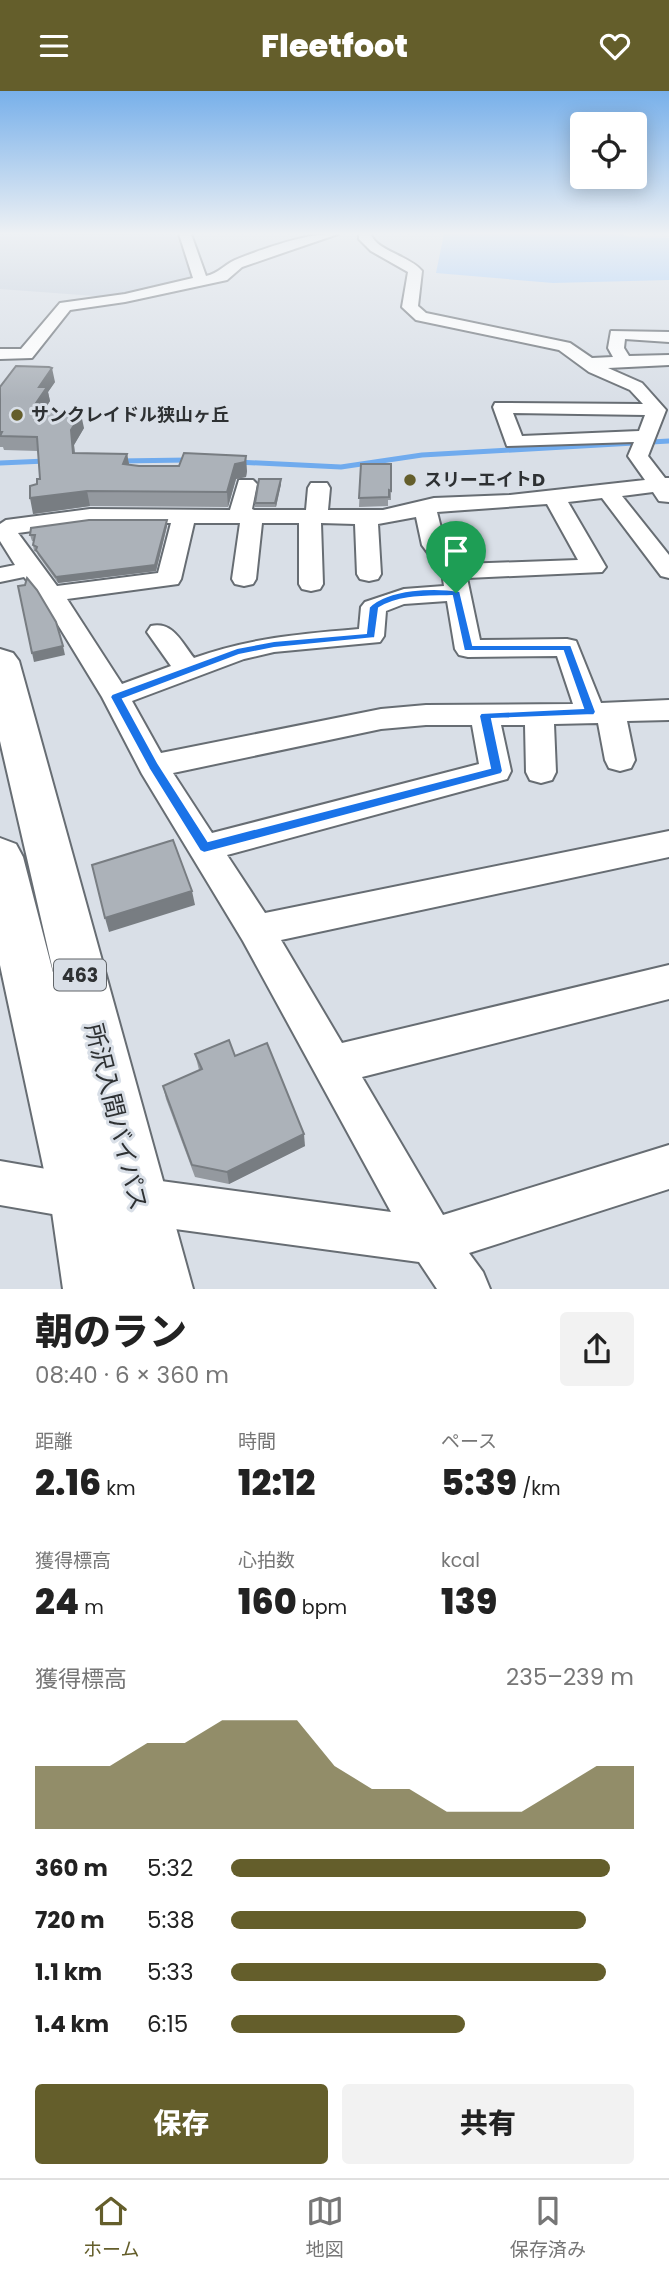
<!DOCTYPE html>
<html lang="ja">
<head>
<meta charset="utf-8">
<style>
  body { margin:0; font-family:Poppins,"Noto Sans JP",sans-serif; background:#f2f2f2; color:#222; height:100vh; display:flex; flex-direction:column; font-size:26px; white-space:nowrap }
  * { box-sizing:border-box; margin:0 }
  p { font-size:23px; color:#767676 }
  .icon { flex:none; width:38px; height:38px; fill:none; stroke:currentColor; stroke-width:2; stroke-linecap:round; stroke-linejoin:round }
  .map { position:relative; height:1198px; overflow:hidden }
  .details { display:flex; flex-direction:column; background:#fff; flex:1 }
  .details>* { flex:none }
  .tools { position:absolute; left:570px; top:21px; display:grid; gap:14px }
  .tools a { display:grid; place-items:center; width:77px; height:77px; border-radius:7px; background:#fff; box-shadow:0 4px 18px #0003; font-size:35px }
  .pin { position:absolute; display:grid; place-items:center; width:60px; height:60px; color:#fff; margin:-72px -30px; border-radius:50% 50% 50% 0; rotate:-45deg; box-shadow:0 0 7px #0007 }
  .pin .icon { rotate:45deg }
  .round { display:grid; place-items:center; flex:none; width:74px; height:74px; border-radius:7px; background:#f2f2f2 }
  .headline { display:flex; align-items:center; justify-content:space-between; height:119px; padding:0 35px }
  h1 { font-size:38px; font-weight:800; line-height:52px }
  .metrics { display:grid; grid-template-columns:repeat(3,1fr); gap:10px; height:119px; padding:7px 35px }
  .metrics div { display:grid; align-content:center }
  .metrics b { font-size:35px; font-weight:800 }
  .metrics small { font-size:19px; font-weight:400 }
  .metrics p { font-size:19px }
  .chart { height:196px; padding:14px 35px }
  .chart p { display:flex; justify-content:space-between }
  .chart svg { width:100%; height:126px; margin-top:7px; fill:#645e2b; opacity:.7 }
  .button { display:flex; gap:14px; margin-top:auto; padding:14px 35px }
  .button a { flex:1; height:80px; border-radius:7px; background:#645e2b; color:#fff; font-size:28px; font-weight:800; line-height:80px; text-align:center }
  .button a+a { background:#f2f2f2; color:#222 }
  ul { padding:0 35px; list-style:none; font-size:23px }
  li { display:grid; grid-template-columns:112px 84px 1fr; align-items:center; height:52px }
  li i { height:18px; border-radius:9px; background:#645e2b }
  header { display:flex; justify-content:space-between; align-items:center; height:91px; padding:0 35px; background:#645e2b; color:#fff; font-size:32px; font-weight:800 }
  .menu { display:flex; justify-content:space-around; align-items:center; height:98px; border-top:2px solid #e0e0e0; background:#fff; font-size:19px; color:#767676 }
  .menu a { display:grid; justify-items:center; gap:4px }
  .menu .current { color:#645e2b }
  .map>svg:first-child { display:block }
  .built { fill:#c7d1de }
  .green { fill:#a3ccfc }
  .lines { fill:none; stroke-linecap:round; stroke-linejoin:round }
  .stream { stroke:#70abee; stroke-width:5 }
  .minor-casing { stroke:#676d73; stroke-width:4 }
  .highway-casing { stroke:#676d73; stroke-width:4 }
  .minor { fill:#fff; fill-rule:evenodd }
  .highway { fill:#fff; fill-rule:evenodd }
  .wall { fill:#94999f }
  .shaded-wall { fill:#787d82 }
  .building { fill:#acb2b9; stroke:#787d82; stroke-width:2 }
  .route { fill:#1a73e8; stroke:#fff; stroke-width:2; fill-rule:evenodd }
  .poi-dot { fill:#645e2b; stroke:#d9dfe7; stroke-width:2.5 }
  .labels { text-anchor:middle; stroke-width:6; stroke-linejoin:round; paint-order:stroke }
  .far-poi-label { font-size:18px; font-weight:bold; fill:#2e3133; stroke:#d9dfe7; text-anchor:start }
  .shield { fill:#d9dfe7; stroke:#616569; stroke-width:2 }
  .shield-label { font-size:19px; font-weight:bold; fill:#2e3133 }
  .near-street-label { font-size:24px; fill:#2e3133; stroke:#d9dfe7 }
</style>
</head>
<body>
<header><svg class="icon" aria-label="menu" viewBox="0 0 24 24"><path d="M4 6h16M4 12h16M4 18h16"/></svg>Fleetfoot<svg class="icon" aria-label="heart" viewBox="0 0 24 24"><path d="M12 20l-8-8c-3-5 5-10 8-4 3-6 11-1 8 4z"/></svg></header>
<div class="map">
<svg width="669" height="1198" viewBox="0 0 669 1198">
  <rect width="100%" height="100%" fill="#d9dfe7"/>
  <path class="built" d="M0,143H176L192,186L189,191L108,206L0,198Z"/>
  <path class="green" d="M444,143H620L630,146L669,147V189L553,192L436,182Z"/>
  <g class="lines">
    <g class="stream">
      <path d="M118,370L189,369"/>
      <path d="M237,371L341,376L422,364L669,350"/>
      <path d="M0,372L46,370"/>
    </g>
    <defs>
      <g id="minor">
        <path d="M179,143H191L206,185C219,182 224,174 235,169C262,158 310,141 338,143L242,176L227,189L125,211L70,219L32,267L0,268V258H21L60,212L125,203L193,187Z"/>
        <path d="M359,143H371C375,159 410,165 422,180L418,215L426,222L570,252L592,267L613,266L608,257L611,240L669,241V251L625,248L624,257L629,265L669,264V274L608,277L642,292L666,319L648,365L665,387H669V411L659,410L653,401L622,405L669,464V487L661,485L602,407L568,411L606,476L602,481L467,487L480,549L567,548L576,550L601,612L669,609V629L627,630L635,669L631,677L620,680L609,677L605,669L598,632L554,633L556,681L552,689L541,692L530,689L526,681L525,634H501L511,680L507,688L227,764L265,822L669,740V766L281,849L342,952L669,874V908L362,986L443,1124L669,1054V1098L469,1162L483,1181L490,1198H437L419,1171L131,1132L115,1125L109,1109L103,1123L87,1129L0,1114V1070L87,1085L103,1091L109,1107L115,1093L131,1086L391,1121L243,850L142,683L102,606L41,506L24,486L0,491V477L15,474L0,450V433L6,429L90,418L230,419L239,389H253L257,393L252,418L254,419H306L308,397L311,392H327L330,397L328,419H383L434,407L510,404L645,389L628,365L634,351L507,355L493,316L495,312L643,313L630,299L589,281L559,259L416,229L402,216L408,181L371,160L359,148ZM513,322L645,324L639,340L522,345ZM547,413L578,469L461,473L445,453L437,421ZM416,426L422,454L442,481L444,495L404,498L365,511L361,516L359,538C300,543 250,547 194,567C182,552 173,530 151,535L147,541L171,575L122,593L67,508L178,493L181,488L194,432H240L232,488L235,493L244,495L253,493L256,488L262,432H299V493L302,498L311,500L320,498L323,493L321,432L355,433L357,483L360,488L369,490L378,488L381,483L378,433ZM90,432H171L158,482L57,495L18,442ZM447,510L455,558L459,564L468,566L557,565L573,613L426,614L381,618L161,662L132,610L244,568L274,561L380,551L384,545L386,520L404,513ZM426,634H472L479,673L212,742L173,682L381,638Z"/>
      </g>
      <path id="highway" d="M0,558L13,562L19,570L193,1198H63L50,1107L0,874V747L16,753L23,766L57,897L0,650Z"/>
    </defs>
    <use href="#minor" class="minor-casing"/>
    <use href="#highway" class="highway-casing"/>
    <use href="#minor" class="minor"/>
    <use href="#highway" class="highway"/>
  </g>
  <g class="wall">
    <path d="M71,143H144L71,144Z"/>
    <path d="M55,291L48,301L50,310L44,319L84,337L74,354L75,362L127,363L129,374L139,375L247,380L246,386L236,388L228,416L90,415L33,423L37,393L40,388L38,360L4,359L3,356H0V296Z"/>
    <path d="M361,373H391V409H388V415L359,416Z"/>
    <path d="M281,388V393L276,416H255V412Z"/>
    <path d="M167,429V435L156,480L58,492L38,464L37,461L34,460L33,454L34,450H32L30,444Z"/>
    <path d="M195,963L235,965L305,1055L229,1093L195,1086L166,1008L163,995L199,979Z"/>
  </g>
  <g class="shaded-wall">
    <path d="M52,277L55,291L48,301L50,310L35,333L32,318L39,296Z"/>
    <path d="M81,323L84,337L74,354L76,377L71,339Z"/>
    <path d="M127,363L130,378L123,373Z"/>
    <path d="M246,365L247,380L246,386L236,388L228,416L227,401L235,373Z"/>
    <path d="M281,388V393L276,416L275,412Z"/>
    <path d="M87,400L90,415L33,423L30,407Z"/>
    <path d="M167,429V435L156,480L58,492L56,486Z"/>
    <path d="M63,555L65,564L34,571L32,562Z"/>
    <path d="M192,800L195,814L109,841L105,827Z"/>
    <path d="M304,1043L305,1055L229,1093L227,1081Z"/>
  </g>
  <g class="building">
    <path d="M16,275L49,276L52,277L39,296H47L32,318L81,323L71,339L73,362L127,363L123,373L139,375H179L184,362L246,365L245,371L235,373L227,401L87,400L30,407V395L37,393V388H40L37,346L0,345L2,341H0V296Z"/>
    <path d="M361,373H391V400L389,399V406L359,407Z"/>
    <path d="M259,388H281L275,412H255Z"/>
    <path d="M89,429H167L155,474L56,486L36,459L37,456L33,454L35,444H30L31,437Z"/>
    <path d="M27,487L37,499L56,531L63,555L32,562L18,495L25,494Z"/>
    <path d="M173,749L192,800L105,827L92,774Z"/>
    <path d="M229,949L235,965L267,952L304,1043L227,1081L192,1074L163,995L202,978L195,963Z"/>
  </g>
  <linearGradient id="sky" x2="0" y2="1"><stop stop-color="#78b0ea"/><stop offset="0.46" stop-color="#eef1f4"/><stop offset="1" stop-color="#eef1f4" stop-opacity="0"/></linearGradient>
  <rect width="669" height="310" fill="url(#sky)"/>
  <path class="route" d="M460,500L473,554H571L596,621L594,624L492,628L503,680L501,683L204,762L200,760L149,678L110,606L112,603L237,557L274,550L366,542L369,516C389,497 434,496 460,500ZM452,505L464,560H563L583,617L481,622L479,625L490,677L208,750L158,672L123,608L239,564L274,557L375,547L379,517C401,504 427,506 452,505Z"/>
  <g class="poi-dot">
    <circle cx="17" cy="324" r="7"/>
    <circle cx="410" cy="389" r="7"/>
  </g>
  <g class="labels">
    <g class="far-poi-label">
      <text x="31" y="330">サンクレイドル狭山ヶ丘</text>
      <text x="424" y="395">スリーエイトD</text>
    </g>
    <rect class="shield" x="54" y="868.5" width="52" height="31" rx="5"/>
    <g class="shield-label">
      <text x="80" y="891">463</text>
    </g>
    <g class="near-street-label">
      <text transform="translate(116 1026) rotate(76)" y="8">所沢入間バイパス</text>
    </g>
  </g>
</svg>
<div class="tools">
<a><svg class="icon" aria-label="locate" viewBox="0 0 24 24"><circle cx="12" cy="12" r="6"/><path d="M12 2v4M12 18v4M2 12h4M18 12h4"/></svg></a>
</div>
<div class="pin" style="left:456px;top:502px;background:#1e9e55"><svg class="icon" aria-label="arrive" viewBox="0 0 24 24"><path d="M6 21V4h12l-3 4 3 4H6"/></svg></div>
</div>
<section class="details">
<div class="headline"><div><h1>朝のラン</h1><p>08:40 · 6 × 360 m</p></div><a class="round"><svg class="icon" aria-label="share" viewBox="0 0 24 24"><path d="M12 15V3M7 8l5-5 5 5M5 13v7h14v-7"/></svg></a></div>
<div class="metrics">
<div><p>距離</p><b>2.16<small> km</small></b></div>
<div><p>時間</p><b>12:12</b></div>
<div><p>ペース</p><b>5:39<small> /km</small></b></div>
</div>
<div class="metrics">
<div><p>獲得標高</p><b>24<small> m</small></b></div>
<div><p>心拍数</p><b>160<small> bpm</small></b></div>
<div><p>kcal</p><b>139</b></div>
</div>
<div class="chart"><p><span>獲得標高</span>235–239 m</p>
<svg viewBox="0 0 160 44" preserveAspectRatio="none"><path d="M0 44V22L10 22L20 22L30 14L40 14L50 6L60 6L70 6L80 22L90 30L100 30L110 38L120 38L130 38L140 30L150 22L160 22V44z"/></svg>
</div>
<ul>
<li><b>360 m</b>5:32<i style="width:94%"></i></li>
<li><b>720 m</b>5:38<i style="width:88%"></i></li>
<li><b>1.1 km</b>5:33<i style="width:93%"></i></li>
<li><b>1.4 km</b>6:15<i style="width:58%"></i></li>
</ul>
<div class="button"><a>保存</a><a>共有</a></div>
</section>
<nav class="menu">
<a class="current"><svg class="icon" aria-label="home" viewBox="0 0 24 24"><path d="M3 11l9-7 9 7M6 9v11h12V9"/></svg>ホーム</a>
<a><svg class="icon" aria-label="map" viewBox="0 0 24 24"><path d="M3 6l6-2 6 2 6-2v14l-6 2-6-2-6 2zM9 4v14M15 6v14"/></svg>地図</a>
<a><svg class="icon" aria-label="saved" viewBox="0 0 24 24"><path d="M7 4h10v16l-5-4-5 4z"/></svg>保存済み</a>
</nav>
</body>
</html>
